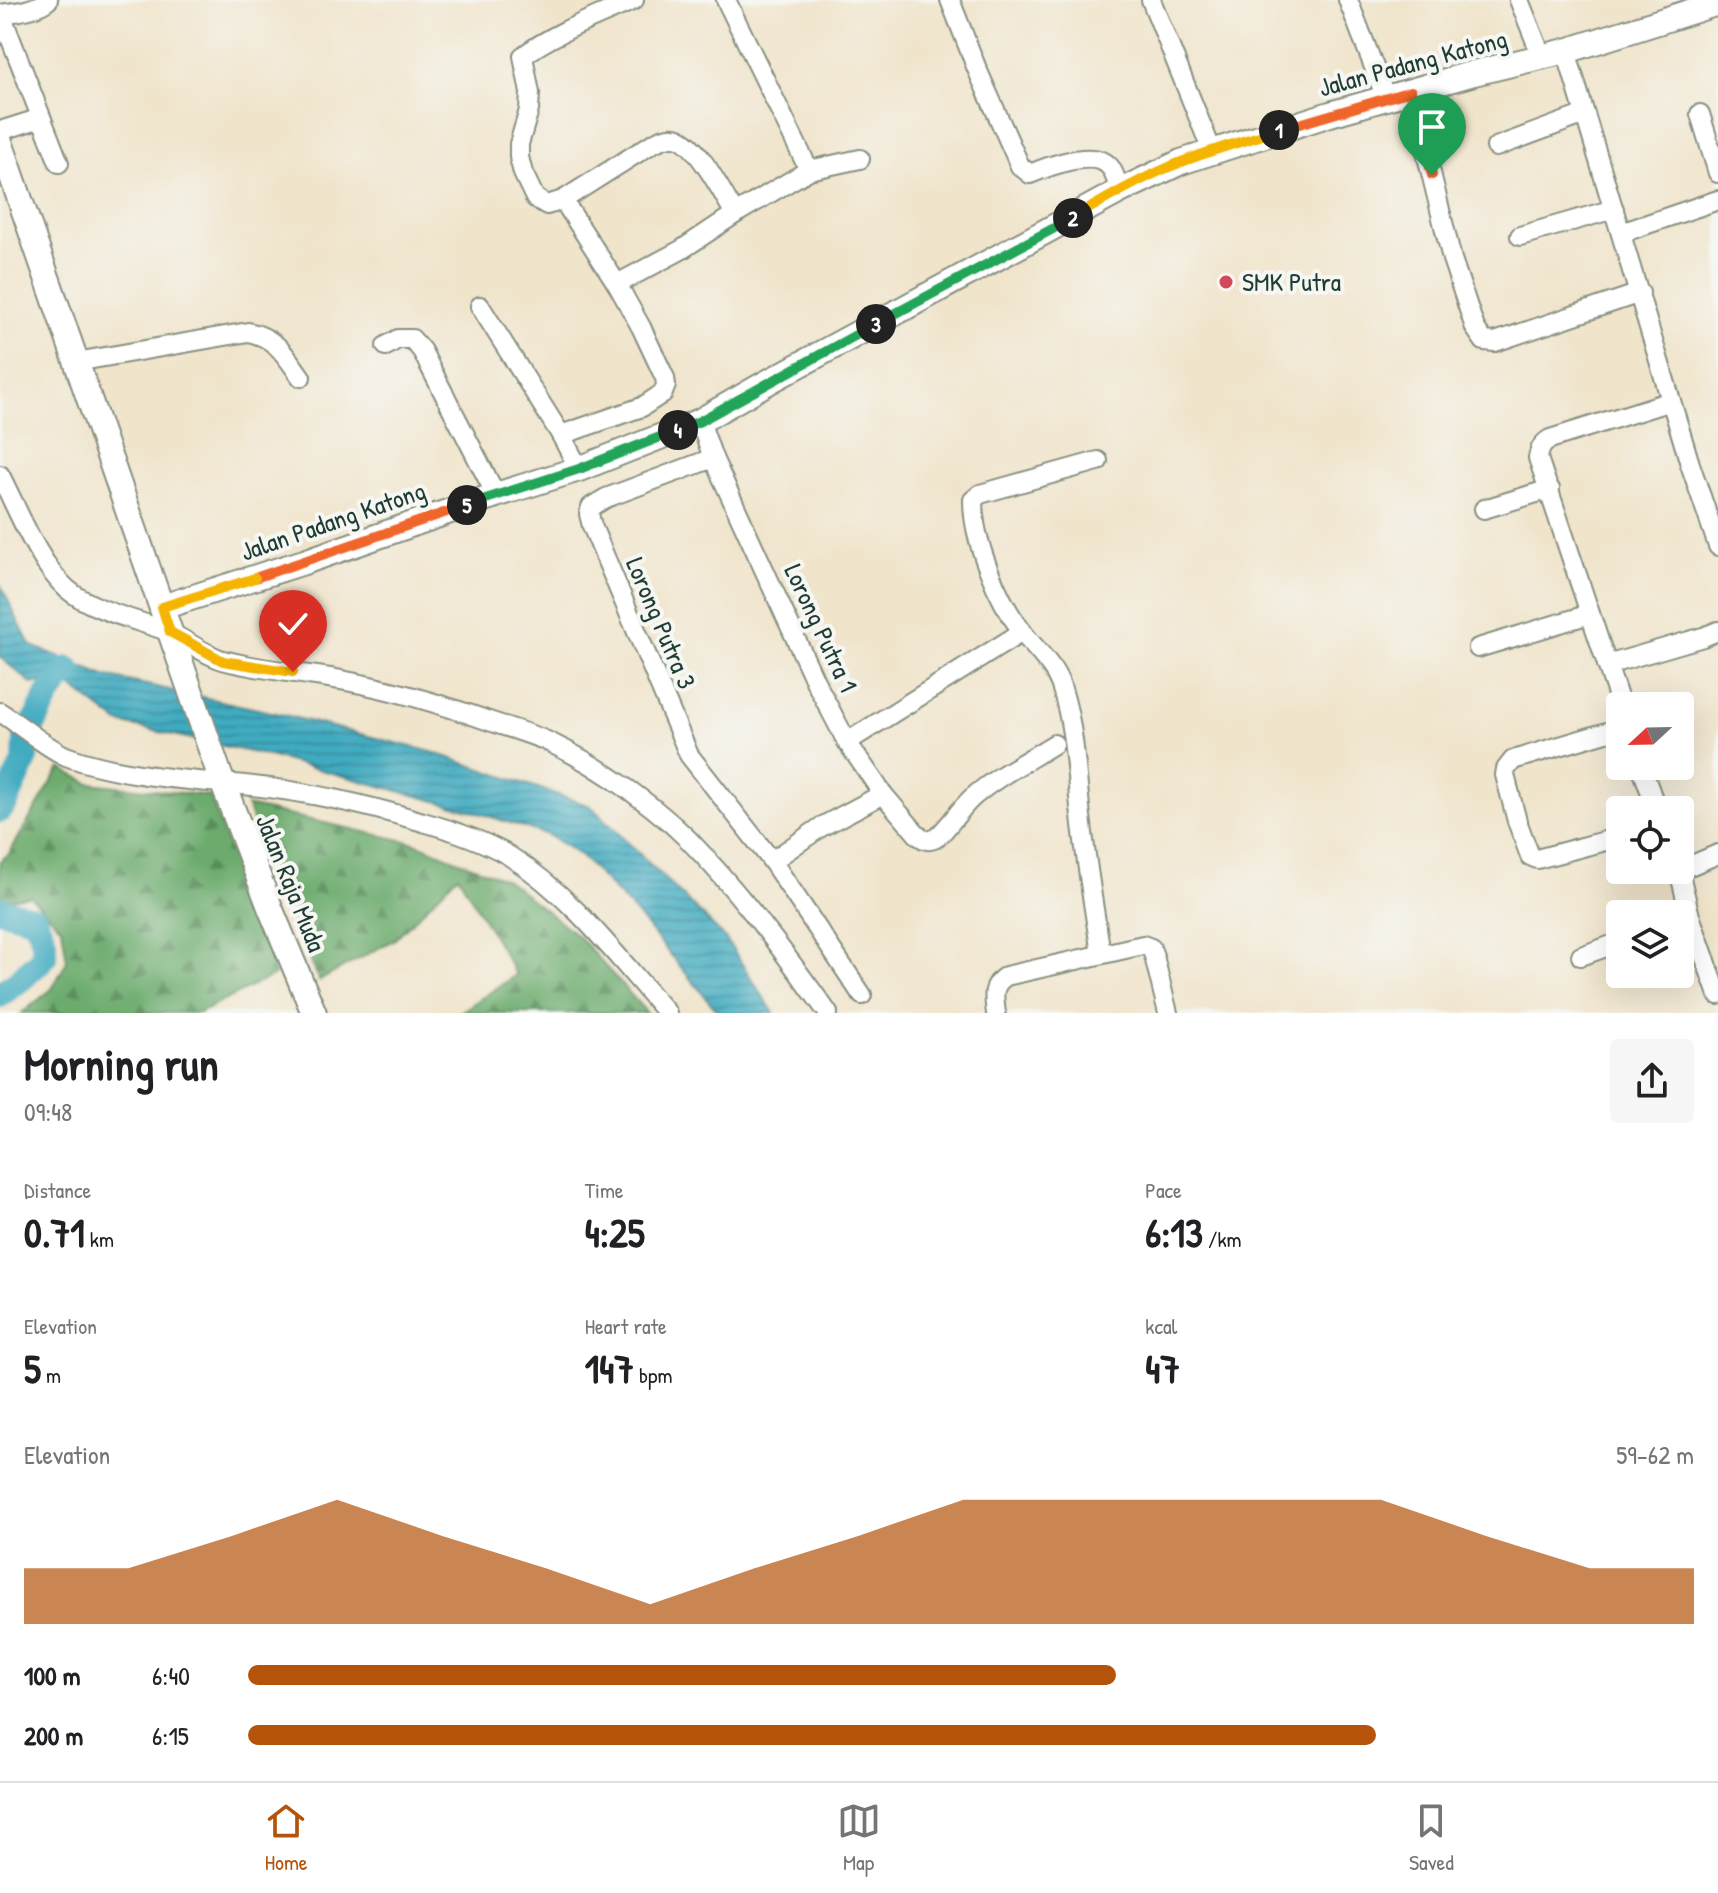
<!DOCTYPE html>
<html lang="en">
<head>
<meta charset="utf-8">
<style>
  body { margin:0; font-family:"Patrick Hand",sans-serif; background:#f6f6f6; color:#202124; height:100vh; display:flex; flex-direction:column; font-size:30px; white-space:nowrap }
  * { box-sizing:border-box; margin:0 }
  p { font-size:26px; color:#757577 }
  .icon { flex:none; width:44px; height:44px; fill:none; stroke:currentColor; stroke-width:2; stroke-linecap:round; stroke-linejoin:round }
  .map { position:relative; height:1013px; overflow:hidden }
  .details { display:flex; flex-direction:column; background:#fff; flex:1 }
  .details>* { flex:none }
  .needle { width:52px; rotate:248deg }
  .fabs { position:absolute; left:1606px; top:692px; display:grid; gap:16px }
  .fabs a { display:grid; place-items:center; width:88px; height:88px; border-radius:8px; background:#fff; box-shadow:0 8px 32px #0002; font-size:40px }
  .pin { position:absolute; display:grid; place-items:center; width:68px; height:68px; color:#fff; margin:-82px -34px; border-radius:50% 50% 50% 0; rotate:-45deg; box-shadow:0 0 8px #0007 }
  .pin .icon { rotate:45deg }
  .km { position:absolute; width:40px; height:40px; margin:-20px; border-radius:50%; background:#222; color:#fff; font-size:22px; line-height:40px; text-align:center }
  .round { display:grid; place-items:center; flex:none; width:84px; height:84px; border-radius:8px; background:#f6f6f6 }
  .headline { display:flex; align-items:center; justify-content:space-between; height:136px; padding:0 24px }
  h1 { font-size:44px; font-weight:700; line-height:60px }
  .metrics { display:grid; grid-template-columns:repeat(3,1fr); gap:12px; height:136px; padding:8px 24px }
  .metrics div { display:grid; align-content:center }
  .metrics b { font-size:40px; font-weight:700 }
  .metrics small { font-size:22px; font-weight:400 }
  .metrics p { font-size:22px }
  .chart { height:224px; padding:16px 24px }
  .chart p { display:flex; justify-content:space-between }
  .chart svg { width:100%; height:144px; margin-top:8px; fill:#b45309; opacity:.7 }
  ul { padding:0 24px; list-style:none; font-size:26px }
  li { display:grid; grid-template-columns:128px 96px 1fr; align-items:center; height:60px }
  li i { height:20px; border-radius:10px; background:#b45309 }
  .tab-bar { display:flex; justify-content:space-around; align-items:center; height:112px; border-top:2px solid #e0e0e0; background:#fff; font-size:22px; color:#757577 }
  .tab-bar a { display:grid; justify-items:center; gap:4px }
  .tab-bar .selected { color:#b45309 }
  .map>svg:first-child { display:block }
  .forest { fill:url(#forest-firs); stroke:#467450; stroke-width:2 }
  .water { fill:url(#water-rules); stroke:#30747a; stroke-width:2 }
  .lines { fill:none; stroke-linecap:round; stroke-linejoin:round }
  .river { stroke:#40aac0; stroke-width:26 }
  .street-casing { stroke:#889080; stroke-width:22 }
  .secondary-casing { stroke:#889080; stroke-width:28 }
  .street { stroke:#fff; stroke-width:18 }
  .secondary { stroke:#fff; stroke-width:24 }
  .split-1-casing { stroke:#fff; stroke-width:16 }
  .split-2-casing { stroke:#fff; stroke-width:16 }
  .split-3-casing { stroke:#fff; stroke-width:16 }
  .split-4-casing { stroke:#fff; stroke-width:16 }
  .split-5-casing { stroke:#fff; stroke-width:16 }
  .split-6-casing { stroke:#fff; stroke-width:16 }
  .split-7-casing { stroke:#fff; stroke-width:16 }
  .split-1 { stroke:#f0652b; stroke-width:10 }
  .split-2 { stroke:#f5b400; stroke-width:10 }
  .split-3 { stroke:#22a559; stroke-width:10 }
  .split-4 { stroke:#22a559; stroke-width:10 }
  .split-5 { stroke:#22a559; stroke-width:10 }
  .split-6 { stroke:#f0652b; stroke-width:10 }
  .split-7 { stroke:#f5b400; stroke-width:10 }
  .poi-dot { fill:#d1495b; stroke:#f6f6f2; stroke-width:3 }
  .labels { text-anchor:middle; stroke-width:8; stroke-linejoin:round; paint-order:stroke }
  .street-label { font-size:26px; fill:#1f3d34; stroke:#f6f6f2 }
  .poi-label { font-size:26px; fill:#1f3d34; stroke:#f6f6f2; text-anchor:start }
</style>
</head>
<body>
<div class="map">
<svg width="1718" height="1013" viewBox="0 0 1718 1013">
  <defs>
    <pattern id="forest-firs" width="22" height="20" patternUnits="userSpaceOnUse" patternTransform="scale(2)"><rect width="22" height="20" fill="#6cab6d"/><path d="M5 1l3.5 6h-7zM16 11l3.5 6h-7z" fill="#588c5a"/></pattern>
    <pattern id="water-rules" width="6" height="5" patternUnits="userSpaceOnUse" patternTransform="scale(2)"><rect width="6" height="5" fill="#40aac0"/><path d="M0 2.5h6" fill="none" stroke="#358c9d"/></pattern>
  </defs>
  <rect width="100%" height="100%" fill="#f6f6f2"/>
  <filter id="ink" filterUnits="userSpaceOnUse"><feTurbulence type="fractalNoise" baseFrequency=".0125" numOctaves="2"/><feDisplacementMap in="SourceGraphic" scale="16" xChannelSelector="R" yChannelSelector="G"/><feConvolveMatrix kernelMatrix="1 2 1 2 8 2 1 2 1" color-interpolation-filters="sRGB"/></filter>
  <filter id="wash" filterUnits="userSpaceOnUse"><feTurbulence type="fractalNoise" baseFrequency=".006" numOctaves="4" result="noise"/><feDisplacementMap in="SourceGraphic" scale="32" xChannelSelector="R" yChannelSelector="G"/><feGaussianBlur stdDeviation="1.8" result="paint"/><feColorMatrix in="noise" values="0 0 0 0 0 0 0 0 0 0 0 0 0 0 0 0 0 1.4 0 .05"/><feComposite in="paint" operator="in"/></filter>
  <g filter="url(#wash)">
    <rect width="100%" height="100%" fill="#f0e4cb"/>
    <g class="forest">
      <path d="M60,768L89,783L210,796L275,975L199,1013H22L52,989L67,961L62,928L30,896L0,900V861L9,854Z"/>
      <path d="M247,806L415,843L507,880L578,936L647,1013H459L516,975L458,875L395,939L319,981L282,895Z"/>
    </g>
    <path class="water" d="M0,584L30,645L105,676L276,713L432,752L591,806L725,938L774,1013H719L633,910L581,856L548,835L473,811L273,757L119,723L60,678L32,684L0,657Z"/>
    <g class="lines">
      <g class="river">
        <path d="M0,810L6,802L25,760L26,739L48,696L68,669"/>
        <path d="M0,909L35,919L44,941V957L21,979L0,995"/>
      </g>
    </g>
  </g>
  <g filter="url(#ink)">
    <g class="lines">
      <defs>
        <g id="street">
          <path d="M726,0L809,170"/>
          <path d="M950,0L977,69L1020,166L1030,174C1049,166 1095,148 1110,167C1115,173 1117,184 1120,191"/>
          <path d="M1151,0L1212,151"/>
          <path d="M1348,0L1386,98"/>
          <path d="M1519,0L1542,57"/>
          <path d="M0,14C16,12 36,10 48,0"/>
          <path d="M1,14L59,163"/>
          <path d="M1566,51L1690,464L1718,546"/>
          <path d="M1411,91L1452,259L1475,328L1484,341L1495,342L1640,293"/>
          <path d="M1700,114L1718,173"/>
          <path d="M0,131L41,118"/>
          <path d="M1496,147L1585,114"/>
          <path d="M563,200L547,205L535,198L523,173L519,157V144L529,110L530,93L523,56C553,33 599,16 634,0"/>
          <path d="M1621,233L1718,200"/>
          <path d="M1520,236L1614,209"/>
          <path d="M617,284L681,250L735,214L809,170L860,159"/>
          <path d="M480,306L561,435L579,469"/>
          <path d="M386,346L398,339H412L422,351L496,495"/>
          <path d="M76,362L248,332C277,338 285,355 301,377"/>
          <path d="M700,421L713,458L816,683L847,742L883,794L917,834C922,839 927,842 934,839C943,835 962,806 973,797C997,776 1027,761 1054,744"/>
          <path d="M561,435L642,407L663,393L666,385L665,378L641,327L617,284L563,200L650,145C657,141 665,136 674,137C695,138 724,196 735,214"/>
          <path d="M713,458L606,498L591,507L589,514L592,526L689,755L772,861L821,827L883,794"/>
          <path d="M1098,461L980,494L973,500C973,541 997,598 1021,630C1035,650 1055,665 1062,689C1075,730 1076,774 1081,816C1086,862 1094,908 1101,954"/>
          <path d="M0,475C18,510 38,563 67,589C90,609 133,619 161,629C184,637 204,656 227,661C266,671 306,673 346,681C395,690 444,705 492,722C510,728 531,734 549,742C602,767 665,812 704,856C749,905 789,959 828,1013"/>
          <path d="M1484,509L1550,489"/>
          <path d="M1478,648L1590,614"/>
          <path d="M1607,665L1703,637L1718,631"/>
          <path d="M1621,706L1538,458C1540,448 1542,444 1550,439L1671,401"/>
          <path d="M0,712C19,724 47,748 66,756C111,773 173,779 221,783C289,788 358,802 423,822C452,830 482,840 508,855C572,895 618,958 667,1013"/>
          <path d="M1620,728L1513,760L1506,769L1505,775L1517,821L1530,856L1537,859L1620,837"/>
          <path d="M847,742L1022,632"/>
          <path d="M1641,766L1657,810"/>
          <path d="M772,861L862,995"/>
          <path d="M1679,870L1690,916L1718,995"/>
          <path d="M1680,870L1718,854"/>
          <path d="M1581,956L1620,942"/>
          <path d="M996,1013C994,998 991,985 1006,976L1143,945L1151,948L1154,956L1168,1013"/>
        </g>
        <g id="secondary">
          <path d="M0,142L219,773L271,910L314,1013"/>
          <path d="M162,607L304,562L496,495L579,469L700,421L768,382L1120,191L1181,162L1330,114L1474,73L1566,51L1718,3"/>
        </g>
      </defs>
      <use href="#street" class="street-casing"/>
      <use href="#secondary" class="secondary-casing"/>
      <use href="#street" class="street"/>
      <use href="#secondary" class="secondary"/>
    </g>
  </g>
  <g class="lines" filter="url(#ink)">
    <defs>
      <path id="split-1" d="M1279,130L1411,91L1432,175"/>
      <path id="split-2" d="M1073,218C1104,200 1134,182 1167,168C1203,152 1241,142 1279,130"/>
      <path id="split-3" d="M876,324L1073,218"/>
      <path id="split-4" d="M678,430L700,421L876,324"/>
      <path id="split-5" d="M467,505L579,469L678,430"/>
      <path id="split-6" d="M255,578L467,505"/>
      <path id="split-7" d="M255,578L162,607L170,632L223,661L293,672"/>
    </defs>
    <use href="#split-1" class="split-1-casing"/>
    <use href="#split-2" class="split-2-casing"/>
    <use href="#split-3" class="split-3-casing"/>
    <use href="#split-4" class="split-4-casing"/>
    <use href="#split-5" class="split-5-casing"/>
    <use href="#split-6" class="split-6-casing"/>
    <use href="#split-7" class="split-7-casing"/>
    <use href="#split-1" class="split-1"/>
    <use href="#split-2" class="split-2"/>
    <use href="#split-3" class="split-3"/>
    <use href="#split-4" class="split-4"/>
    <use href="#split-5" class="split-5"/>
    <use href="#split-6" class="split-6"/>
    <use href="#split-7" class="split-7"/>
  </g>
  <circle class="poi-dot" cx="1226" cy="282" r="8"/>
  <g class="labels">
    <g class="street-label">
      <text transform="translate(1413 63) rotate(-15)" y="9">Jalan Padang Katong</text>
      <text transform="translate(333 521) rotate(-19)" y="9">Jalan Padang Katong</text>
      <text transform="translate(661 623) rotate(67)" y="9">Lorong Putra 3</text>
      <text transform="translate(821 628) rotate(65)" y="9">Lorong Putra 1</text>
      <text transform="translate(291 883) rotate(68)" y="9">Jalan Raja Muda</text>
    </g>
    <g class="poi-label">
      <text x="1242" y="291">SMK Putra</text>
    </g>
  </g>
</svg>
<div class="fabs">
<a><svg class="needle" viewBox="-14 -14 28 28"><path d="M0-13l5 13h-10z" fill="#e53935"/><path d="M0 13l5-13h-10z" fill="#757577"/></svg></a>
<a><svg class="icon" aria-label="locate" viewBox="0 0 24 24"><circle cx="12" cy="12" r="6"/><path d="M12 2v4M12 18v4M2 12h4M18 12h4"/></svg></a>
<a><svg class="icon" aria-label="layers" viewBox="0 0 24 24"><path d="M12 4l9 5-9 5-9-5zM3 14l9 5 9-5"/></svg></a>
</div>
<div class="pin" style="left:1432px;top:175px;background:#1e9e55"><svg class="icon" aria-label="arrive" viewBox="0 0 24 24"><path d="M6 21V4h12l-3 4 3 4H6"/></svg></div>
<div class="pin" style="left:293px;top:672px;background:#d93025"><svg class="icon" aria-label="check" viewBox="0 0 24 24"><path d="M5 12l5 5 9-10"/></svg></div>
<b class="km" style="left:1279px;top:130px">1</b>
<b class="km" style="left:1073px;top:218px">2</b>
<b class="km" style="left:876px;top:324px">3</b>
<b class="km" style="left:678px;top:430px">4</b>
<b class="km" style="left:467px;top:505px">5</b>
</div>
<section class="details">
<div class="headline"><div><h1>Morning run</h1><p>09:48</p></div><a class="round"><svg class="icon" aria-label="share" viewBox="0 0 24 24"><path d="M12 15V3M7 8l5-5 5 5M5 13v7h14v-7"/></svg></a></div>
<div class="metrics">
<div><p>Distance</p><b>0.71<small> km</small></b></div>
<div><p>Time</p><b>4:25</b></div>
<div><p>Pace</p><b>6:13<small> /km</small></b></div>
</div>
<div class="metrics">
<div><p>Elevation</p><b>5<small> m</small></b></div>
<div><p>Heart rate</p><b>147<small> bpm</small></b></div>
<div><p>kcal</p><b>47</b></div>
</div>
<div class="chart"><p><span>Elevation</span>59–62 m</p>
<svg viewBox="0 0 160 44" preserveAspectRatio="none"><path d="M0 44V27L10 27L20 17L30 6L40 17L50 27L60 38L70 27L80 17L90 6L100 6L110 6L120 6L130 6L140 17L150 27L160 27V44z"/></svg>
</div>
<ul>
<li><b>100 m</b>6:40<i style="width:60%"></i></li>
<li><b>200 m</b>6:15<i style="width:78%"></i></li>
</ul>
</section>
<nav class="tab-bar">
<a class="selected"><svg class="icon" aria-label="home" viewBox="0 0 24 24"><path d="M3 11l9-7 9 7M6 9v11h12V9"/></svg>Home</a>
<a><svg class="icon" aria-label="map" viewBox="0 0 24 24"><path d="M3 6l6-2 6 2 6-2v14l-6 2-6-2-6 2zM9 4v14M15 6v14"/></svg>Map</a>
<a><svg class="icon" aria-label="saved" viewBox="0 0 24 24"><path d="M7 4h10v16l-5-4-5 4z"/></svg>Saved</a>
</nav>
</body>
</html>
